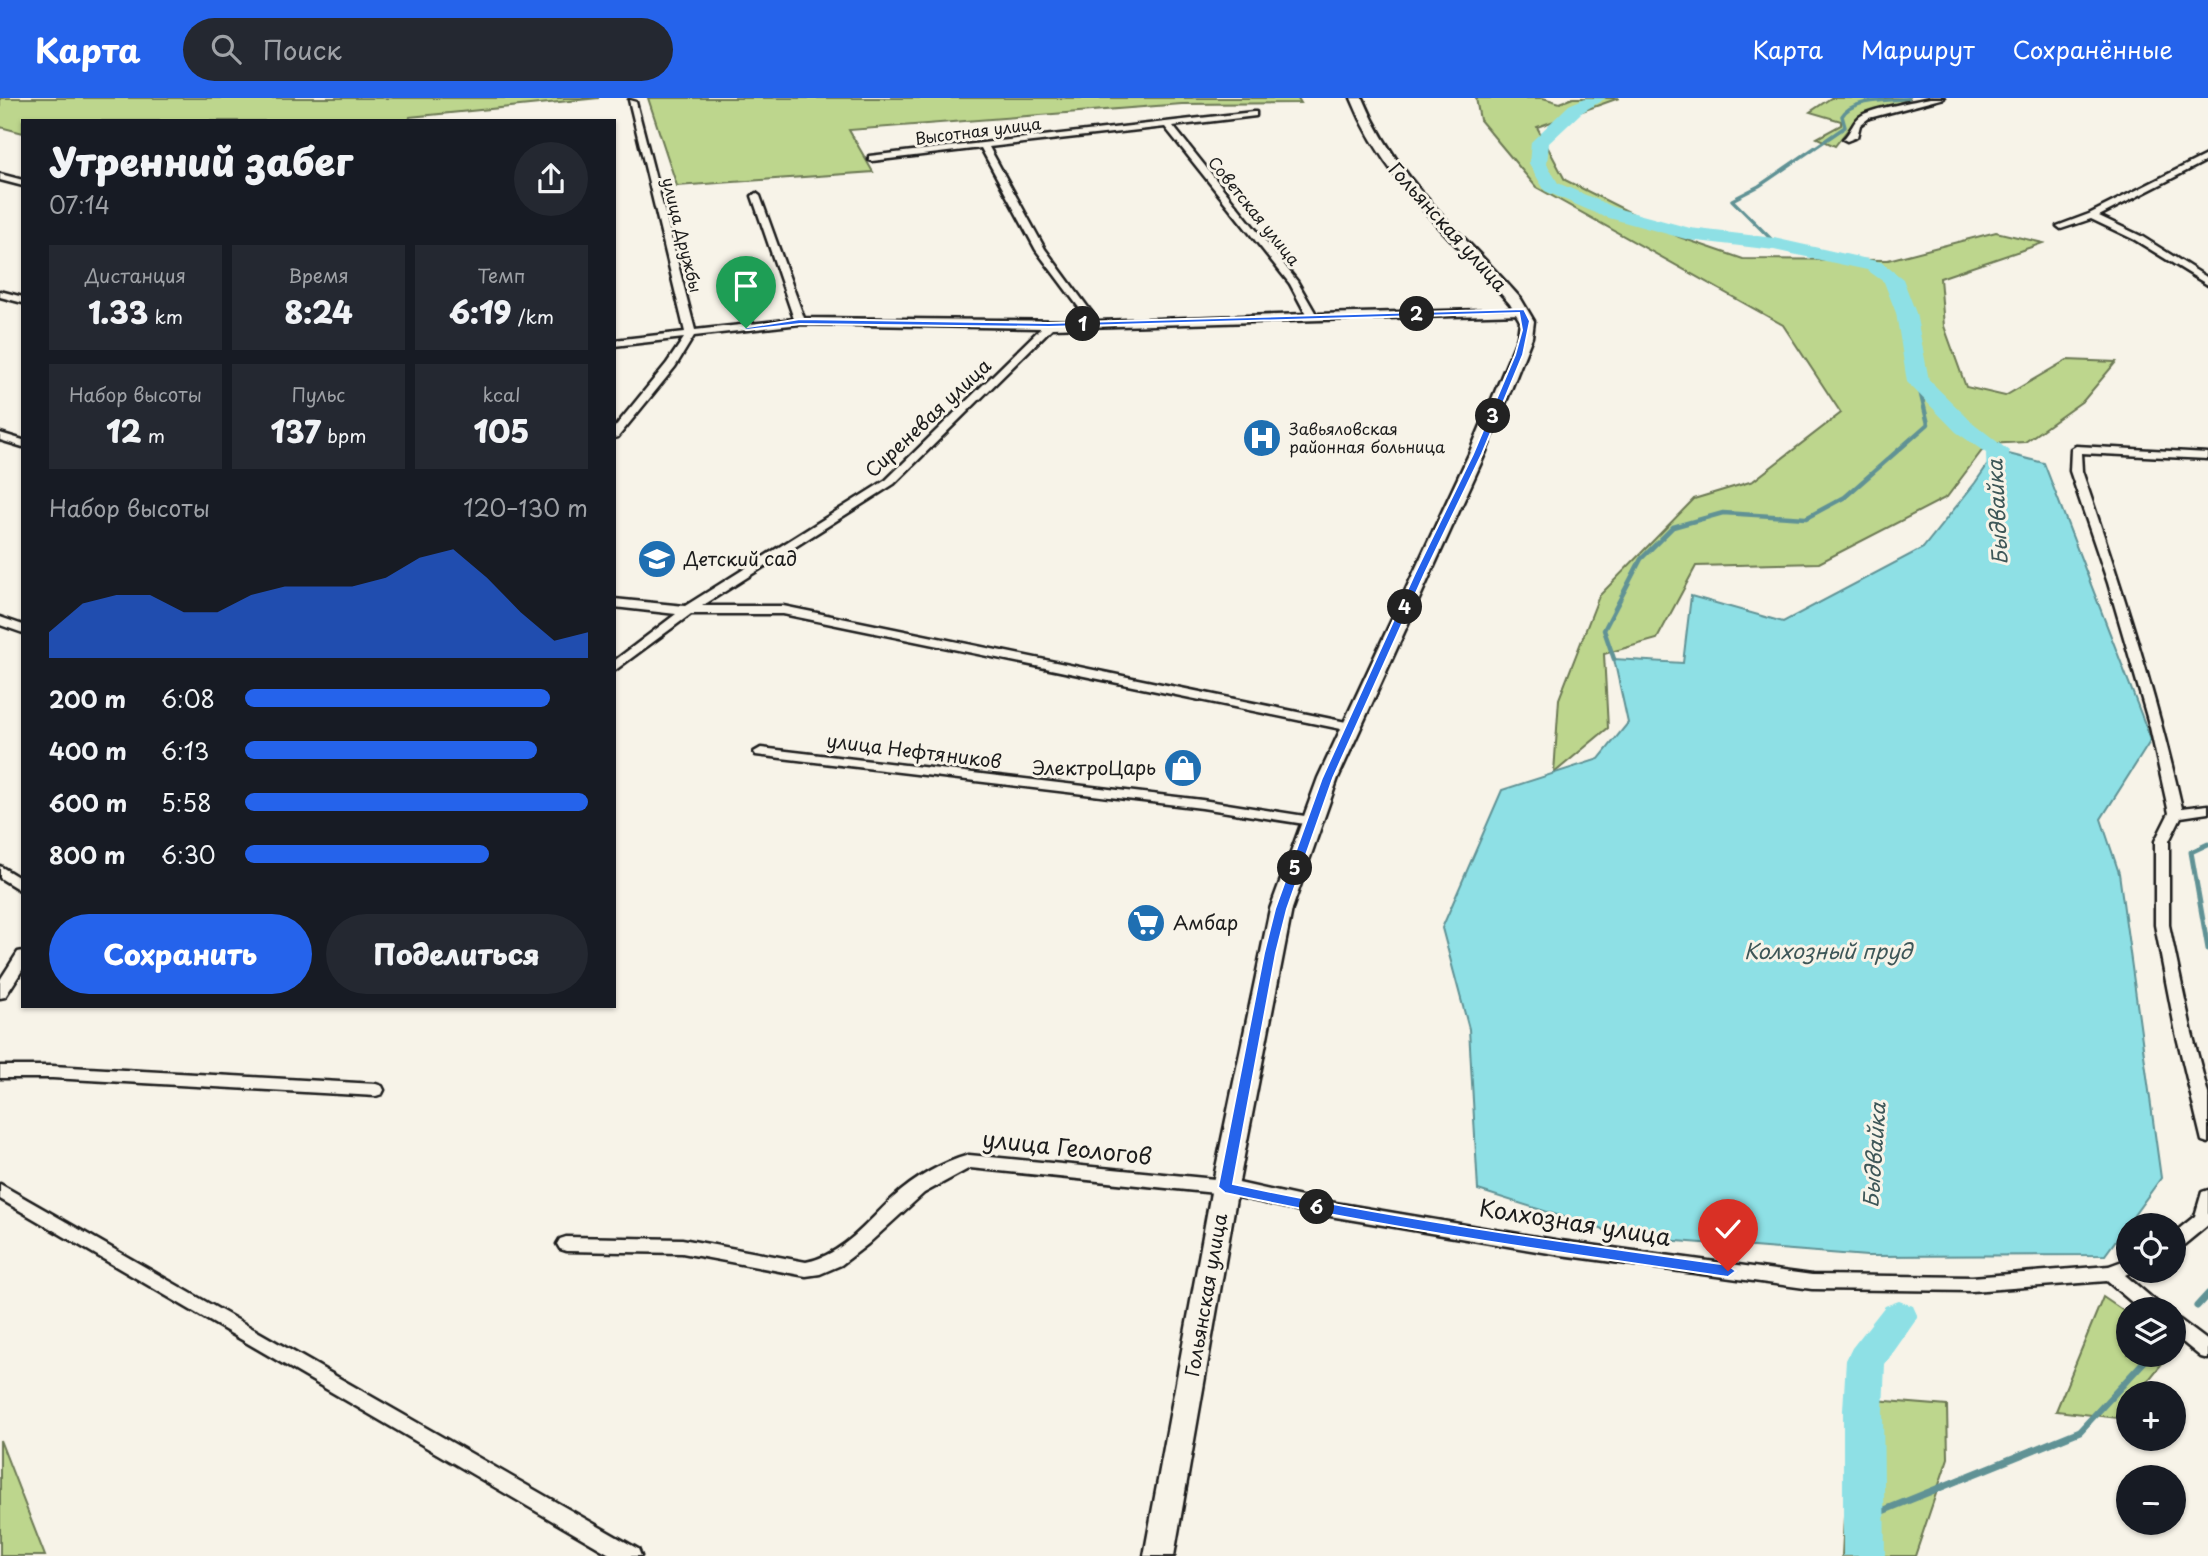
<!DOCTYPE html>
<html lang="ru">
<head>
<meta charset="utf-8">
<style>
  body { margin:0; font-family:"Playpen Sans",sans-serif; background:#242831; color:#f1f3f6; height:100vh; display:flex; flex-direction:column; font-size:26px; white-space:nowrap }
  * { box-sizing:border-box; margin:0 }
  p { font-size:23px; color:#9ea1a6 }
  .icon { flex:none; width:38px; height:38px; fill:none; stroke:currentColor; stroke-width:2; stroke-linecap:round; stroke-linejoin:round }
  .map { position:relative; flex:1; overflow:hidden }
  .drawer { position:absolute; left:21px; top:21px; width:595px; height:889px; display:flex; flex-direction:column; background:#171b24; border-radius:0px; box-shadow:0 2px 5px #0004 }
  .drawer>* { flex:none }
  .buttons { position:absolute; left:2116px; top:1115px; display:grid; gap:14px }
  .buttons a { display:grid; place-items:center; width:70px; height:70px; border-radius:50%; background:#171b24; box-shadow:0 2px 5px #0004; font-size:35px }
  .pin { position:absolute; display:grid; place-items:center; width:60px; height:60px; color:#fff; margin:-72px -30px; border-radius:50% 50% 50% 0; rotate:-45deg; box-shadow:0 0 7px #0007 }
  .pin .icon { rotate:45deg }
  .km { position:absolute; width:35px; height:35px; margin:-18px; border-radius:50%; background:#222; color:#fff; font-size:19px; line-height:35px; text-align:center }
  .round { display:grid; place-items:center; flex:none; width:74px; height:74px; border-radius:37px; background:#242831 }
  .headline { display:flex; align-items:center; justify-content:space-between; height:119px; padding:0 28px }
  h1 { font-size:38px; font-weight:800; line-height:52px }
  .figures { display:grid; grid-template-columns:repeat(3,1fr); gap:10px; height:119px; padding:7px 28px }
  .figures div { display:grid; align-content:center; border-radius:0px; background:#242831; text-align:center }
  .figures b { font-size:30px; font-weight:800 }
  .figures small { font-size:19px; font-weight:400 }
  .figures p { font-size:19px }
  .chart { height:196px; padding:14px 28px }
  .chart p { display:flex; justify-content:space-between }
  .chart svg { width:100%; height:126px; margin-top:7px; fill:#2563eb; opacity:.7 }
  .primary-button { display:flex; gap:14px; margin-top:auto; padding:14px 28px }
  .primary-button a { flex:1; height:80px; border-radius:42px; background:#2563eb; color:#fff; font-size:28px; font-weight:800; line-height:80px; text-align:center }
  .primary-button a+a { background:#242831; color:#f1f3f6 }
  ul { padding:0 28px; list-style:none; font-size:23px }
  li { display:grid; grid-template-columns:112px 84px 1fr; align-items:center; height:52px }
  li i { height:18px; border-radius:9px; background:#2563eb }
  header { display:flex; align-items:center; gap:42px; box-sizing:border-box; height:98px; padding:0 35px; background:#2563eb; color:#fff }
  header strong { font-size:33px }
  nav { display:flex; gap:38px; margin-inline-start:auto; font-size:24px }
  .search { width:490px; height:63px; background:#242831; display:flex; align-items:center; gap:18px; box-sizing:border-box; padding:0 24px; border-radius:38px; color:#9ea1a6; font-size:26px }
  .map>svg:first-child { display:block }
  .green { fill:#bdd68d; stroke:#6c7954; stroke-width:2 }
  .water { fill:#8ee0e5; stroke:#609295; stroke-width:2 }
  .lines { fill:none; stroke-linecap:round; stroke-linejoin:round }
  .stream-far3 { stroke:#609295; stroke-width:3.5 }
  .stream-far2 { stroke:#609295; stroke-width:4.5 }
  .stream-far1 { stroke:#609295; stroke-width:5 }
  .stream { stroke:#609295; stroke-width:7 }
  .river { fill:#8ee0e5; fill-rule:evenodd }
  .street-casing { stroke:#1c1c1c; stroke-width:5 }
  .secondary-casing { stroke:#1c1c1c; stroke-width:5 }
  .street { fill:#f7f3e8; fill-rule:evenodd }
  .secondary { fill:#f7f3e8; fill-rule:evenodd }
  .route { fill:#2563eb; stroke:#fff; stroke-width:2 }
  .labels { text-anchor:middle; stroke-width:6; stroke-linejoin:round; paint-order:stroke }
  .far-street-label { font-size:16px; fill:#1c1c1c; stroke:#f7f3e8 }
  .far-poi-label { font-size:16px; fill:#1c1c1c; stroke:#f7f3e8; text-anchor:start }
  .street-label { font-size:19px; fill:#1c1c1c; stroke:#f7f3e8 }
  .poi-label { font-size:19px; fill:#1c1c1c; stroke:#f7f3e8; text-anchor:start }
  .water-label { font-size:21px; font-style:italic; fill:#3e5758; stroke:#f7f3e8 }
  .near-street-label { font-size:23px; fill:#1c1c1c; stroke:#f7f3e8 }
</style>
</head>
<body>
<header>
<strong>Карта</strong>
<div class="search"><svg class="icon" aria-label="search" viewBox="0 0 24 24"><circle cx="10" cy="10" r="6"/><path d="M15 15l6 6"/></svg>Поиск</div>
<nav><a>Карта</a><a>Маршрут</a><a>Сохранённые</a></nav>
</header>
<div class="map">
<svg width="2208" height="1458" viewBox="0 0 2208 1458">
  <rect width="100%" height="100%" fill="#f7f3e8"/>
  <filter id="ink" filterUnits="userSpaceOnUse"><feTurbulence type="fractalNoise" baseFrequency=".0143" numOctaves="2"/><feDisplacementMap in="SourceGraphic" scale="14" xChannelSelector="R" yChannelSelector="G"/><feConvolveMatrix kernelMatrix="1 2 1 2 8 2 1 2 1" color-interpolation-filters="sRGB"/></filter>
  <g filter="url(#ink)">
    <g class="green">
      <path d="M0,0H599L410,19L409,23H23V35L0,29Z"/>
      <path d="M648,0H1298L1301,5L1182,6L849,32L873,74L677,88Z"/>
      <path d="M1476,0H1543L1560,5L1573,0H1619L1537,29L1565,82L1679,139L1743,161L1888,162L1996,134L2043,145L1940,180L1944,228L1966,289L2005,298L2067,262L2116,264L2084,302L2025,344L1987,346L1947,399L1819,465L1696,468L1657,541L1604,556L1608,630L1554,675L1559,601L1599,498L1694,401L1753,383L1841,315L1783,227L1536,89L1480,22Z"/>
      <path d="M1831,0H1910L1853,25L1835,48L1817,40L1841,27V23L1810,14Z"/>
      <path d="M2103,1199L2128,1216V1256L2169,1257L2138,1295H2128V1308L2118,1320L2056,1313Z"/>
      <path d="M1850,1300L1947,1308L1948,1360L1915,1458H1842Z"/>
      <path d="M0,1342L45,1458H0Z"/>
    </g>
    <path class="water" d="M1997,353L2044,365L2151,642L2101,721L2119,775L2161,1080L2105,1157L1867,1158L1626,1139L1478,1092L1469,931L1442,830L1502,692L1599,661L1628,625L1614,561L1683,565L1691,498L1783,524L1923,450L1975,385Z"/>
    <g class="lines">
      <path class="stream-far3" d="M1776,146L1732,102L1759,88L1845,29L1842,18C1853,0 1886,4 1908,0"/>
      <path class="stream-far2" d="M1614,561L1604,532L1641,461L1673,429L1723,415L1806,420L1845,399L1928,326L1918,284"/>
      <path class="stream-far1" d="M2208,746L2191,754L2208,851"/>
      <g class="stream">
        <path d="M2197,1208L2208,1196"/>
        <path d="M1865,1420L2080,1333L2151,1256"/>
      </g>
      <g class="river">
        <path d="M1585,0H1606L1581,15L1549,45L1547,66L1558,85L1616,110L1690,130L1774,140L1881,164L1903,181L1916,215L1929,282L1972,324L2009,353L2011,392L2007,397H1991L1987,392L1986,355L1956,334L1907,284L1896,215L1884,184L1867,172L1774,152L1689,142L1602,118L1545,93L1529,66L1531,44L1569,7Z"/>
        <path d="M1899,1203L1913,1208L1918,1219L1885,1266L1883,1312L1885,1458H1843V1312L1846,1262L1852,1250L1885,1208Z"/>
      </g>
      <defs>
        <g id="street">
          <path d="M1930,0H1944L1869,20L1860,27L1857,39L1847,43L1843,41C1852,34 1852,22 1864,16C1880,9 1912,4 1930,0Z"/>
          <path d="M629,2L636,4L695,232L794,221L752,98L756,95L760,98L804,220L1089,223L1036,152L981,50L872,63L869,62V58L1253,14H1256V18L1173,28L1297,183L1316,216L1524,211V215L1521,216L1052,230L894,386L702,508H783L1351,625L1356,626L1358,629L1356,632L1351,633L783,516H691L614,573V563L676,516L614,509V501L685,508L886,382L1041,230L800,226L694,238L675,269L618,339L614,340V330L667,265L684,240L614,248V242L685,234ZM1165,29L1290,186L1306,216L1098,223L1045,151L989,49Z"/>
          <path d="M2208,56V62L2099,118L2141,138L2208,180V187L2135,142L2091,121L2061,131L2057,128L2089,116Z"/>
          <path d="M0,76L23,82V88L0,82Z"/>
          <path d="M0,193L23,199V205L0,199Z"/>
          <path d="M0,335L23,342V349L0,342Z"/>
          <path d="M2076,348L2208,355V361L2081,355L2082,373C2120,484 2156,595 2182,710L2208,707V715L2181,719L2169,743V827L2192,935L2208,996V1045L2202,1043L2176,935L2155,827V743L2169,715L2150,629L2108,485L2070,373L2071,351Z"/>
          <path d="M0,519L23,527V535L0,527Z"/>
          <path d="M761,650L1202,702L1311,719L1318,723L1311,727L1202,710L756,657L754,654Z"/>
          <path d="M0,768L23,782V794L0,780Z"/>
          <path d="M23,853V871L5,899L0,900V882L18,854Z"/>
          <path d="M0,968H52L376,986L382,988L384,992L382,996L376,998L52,980H0Z"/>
          <path d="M969,1057L1225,1082L1306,1100L1561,1143L1812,1177L1972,1179L2109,1168L2128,1161V1172H2135L2125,1177L2159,1206L2162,1211H2140L2107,1183L1972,1193L1812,1191L1561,1157L1306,1114L1225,1096L970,1070L924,1095L868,1146L841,1167L820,1176L806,1178L682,1155L566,1153L560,1151L557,1146L560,1141L566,1139L682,1141L806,1164C843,1157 867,1124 893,1100C915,1080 941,1065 969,1057Z"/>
          <path d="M0,1086L638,1451L641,1458H613L0,1101Z"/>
          <path d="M2208,1092V1127L2180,1150L2174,1152V1135L2195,1118L2202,1094Z"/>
          <path d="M2174,1219L2180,1222L2208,1243V1261L2201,1259L2174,1237Z"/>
        </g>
        <path id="secondary" d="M1351,0H1363C1399,87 1461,132 1521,201L1534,223L1532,239L1485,356L1338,680L1292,811L1238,1089L1174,1458H1144L1212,1089L1270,811L1318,680L1469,356L1518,239L1520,223L1510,206C1450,135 1387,89 1351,0Z"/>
      </defs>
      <use href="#street" class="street-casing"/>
      <use href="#secondary" class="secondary-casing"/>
      <use href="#street" class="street"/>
      <use href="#secondary" class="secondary"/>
    </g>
  </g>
  <path class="route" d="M1524,211L1530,223L1523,257L1482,356L1425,475L1333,680L1287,811L1276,855L1233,1086C1396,1121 1563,1144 1728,1167L1736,1173L1728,1179C1560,1155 1391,1131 1225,1095L1218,1089L1264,855L1275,811L1322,680L1415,475L1473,356L1515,257L1522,232L1519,215L1049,229L800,226L746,232L742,230L800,221L1049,225Z"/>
  <defs>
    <symbol id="hospital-disc" viewBox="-11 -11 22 22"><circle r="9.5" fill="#1f6fb2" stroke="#f7f3e8"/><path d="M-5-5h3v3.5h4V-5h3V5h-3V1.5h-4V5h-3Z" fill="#fff"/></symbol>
    <symbol id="school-disc" viewBox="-11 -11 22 22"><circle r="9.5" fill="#1f6fb2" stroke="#f7f3e8"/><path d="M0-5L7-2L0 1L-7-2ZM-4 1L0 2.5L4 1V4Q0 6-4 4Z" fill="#fff"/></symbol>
    <symbol id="shop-disc" viewBox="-11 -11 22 22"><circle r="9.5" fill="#1f6fb2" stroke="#f7f3e8"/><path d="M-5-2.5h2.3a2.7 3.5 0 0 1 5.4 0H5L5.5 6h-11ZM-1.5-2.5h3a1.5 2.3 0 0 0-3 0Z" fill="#fff"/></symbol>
    <symbol id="supermarket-disc" viewBox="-11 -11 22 22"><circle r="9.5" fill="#1f6fb2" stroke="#f7f3e8"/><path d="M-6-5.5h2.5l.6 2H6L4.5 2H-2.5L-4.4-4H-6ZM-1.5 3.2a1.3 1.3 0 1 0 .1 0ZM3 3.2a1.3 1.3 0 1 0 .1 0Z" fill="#fff"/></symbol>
  </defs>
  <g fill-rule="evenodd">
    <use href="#hospital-disc" x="1240" y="318" width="44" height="44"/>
    <use href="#school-disc" x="635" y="439" width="44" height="44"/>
    <use href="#shop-disc" x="1161" y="648" width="44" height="44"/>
    <use href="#supermarket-disc" x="1124" y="803" width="44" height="44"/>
  </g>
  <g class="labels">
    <g class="far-street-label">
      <text transform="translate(978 33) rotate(-7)" y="6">Высотная улица</text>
      <text transform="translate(1254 113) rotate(51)" y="6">Советская улица</text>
      <text transform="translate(682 137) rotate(76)" y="6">улица Дружбы</text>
    </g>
    <g class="far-poi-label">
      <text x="1289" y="337">Завьяловская<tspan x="1289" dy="18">районная больница</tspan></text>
    </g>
    <g class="street-label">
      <text transform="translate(1448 129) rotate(48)" y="7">Гольянская улица</text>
      <text transform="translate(928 320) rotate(-43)" y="7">Сиреневая улица</text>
      <text transform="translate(914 653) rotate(7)" y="7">улица Нефтяников</text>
      <text transform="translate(1206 1197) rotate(-80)" y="7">Гольянская улица</text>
    </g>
    <g class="poi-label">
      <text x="684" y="468">Детский сад</text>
      <text x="1156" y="677" text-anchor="end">ЭлектроЦарь</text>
      <text x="1173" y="832">Амбар</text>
    </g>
    <g class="water-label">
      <text transform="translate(1998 414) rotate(-93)" y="7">Быдвайка</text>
      <text x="1828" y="861">Колхозный пруд</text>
      <text transform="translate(1875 1057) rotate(-86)" y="7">Быдвайка</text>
    </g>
    <g class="near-street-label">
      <text transform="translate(1067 1050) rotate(6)" y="8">улица Геологов</text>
      <text transform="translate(1575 1125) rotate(9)" y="8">Колхозная улица</text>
    </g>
  </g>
</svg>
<div class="buttons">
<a><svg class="icon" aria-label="locate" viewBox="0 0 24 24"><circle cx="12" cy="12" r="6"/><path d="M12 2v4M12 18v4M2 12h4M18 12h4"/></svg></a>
<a><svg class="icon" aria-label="layers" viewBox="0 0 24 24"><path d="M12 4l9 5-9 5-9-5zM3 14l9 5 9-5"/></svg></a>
<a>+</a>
<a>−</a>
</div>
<div class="pin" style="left:746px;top:230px;background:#1e9e55"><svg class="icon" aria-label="arrive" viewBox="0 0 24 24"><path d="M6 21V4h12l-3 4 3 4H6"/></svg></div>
<div class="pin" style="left:1728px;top:1173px;background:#d93025"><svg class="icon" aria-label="check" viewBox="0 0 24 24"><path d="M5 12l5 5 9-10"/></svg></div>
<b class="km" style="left:1083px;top:226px">1</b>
<b class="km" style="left:1417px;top:216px">2</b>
<b class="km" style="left:1493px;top:318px">3</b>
<b class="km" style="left:1405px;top:509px">4</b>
<b class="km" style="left:1295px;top:770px">5</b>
<b class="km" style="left:1317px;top:1109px">6</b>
<section class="drawer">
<div class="headline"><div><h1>Утренний забег</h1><p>07:14</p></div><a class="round"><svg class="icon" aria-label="share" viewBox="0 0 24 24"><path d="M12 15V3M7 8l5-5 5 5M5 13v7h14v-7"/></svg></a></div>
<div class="figures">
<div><p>Дистанция</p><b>1.33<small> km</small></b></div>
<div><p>Время</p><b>8:24</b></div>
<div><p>Темп</p><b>6:19<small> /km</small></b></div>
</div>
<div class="figures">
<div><p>Набор высоты</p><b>12<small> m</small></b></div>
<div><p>Пульс</p><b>137<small> bpm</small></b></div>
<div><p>kcal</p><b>105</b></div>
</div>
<div class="chart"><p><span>Набор высоты</span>120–130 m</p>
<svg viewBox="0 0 160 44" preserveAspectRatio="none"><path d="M0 44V35L10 25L20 22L30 22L40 28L50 28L60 22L70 19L80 19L90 19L100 16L110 9L120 6L130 16L140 28L150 38L160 35V44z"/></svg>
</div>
<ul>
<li><b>200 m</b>6:08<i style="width:89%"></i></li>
<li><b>400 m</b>6:13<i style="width:85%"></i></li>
<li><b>600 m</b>5:58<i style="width:100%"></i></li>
<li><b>800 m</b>6:30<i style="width:71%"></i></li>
</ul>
<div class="primary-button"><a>Сохранить</a><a>Поделиться</a></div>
</section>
</div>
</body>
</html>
